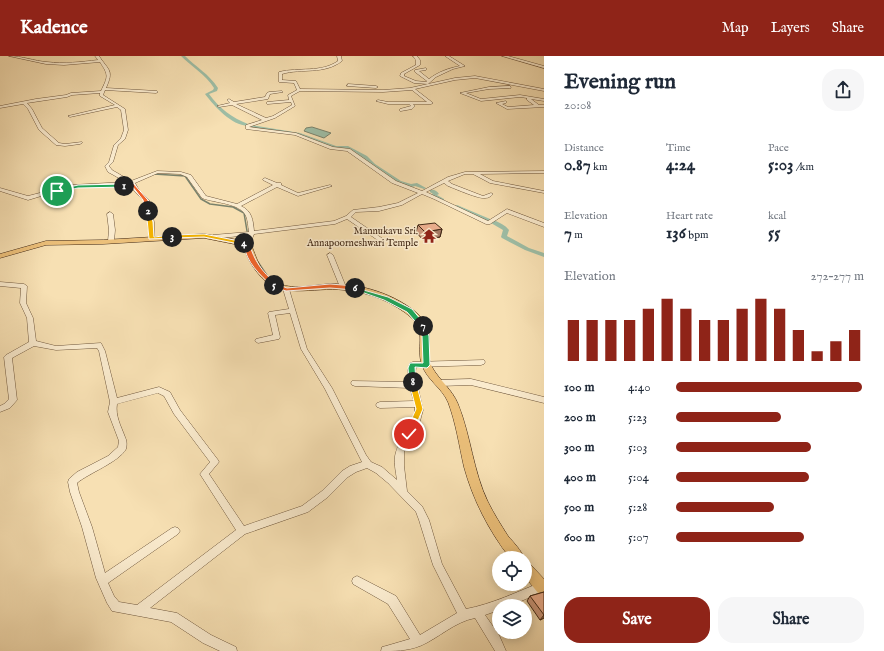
<!DOCTYPE html>
<html lang="en">
<head>
<meta charset="utf-8">
<style>
  body { margin:0; font-family:"IM FELL English",serif; background:#f6f6f7; color:#1f2937; height:100vh; display:flex; flex-direction:column; font-size:15px; white-space:nowrap }
  * { box-sizing:border-box; margin:0 }
  p { font-size:13px; color:#747a83 }
  .icon { flex:none; width:22px; height:22px; fill:none; stroke:currentColor; stroke-width:2; stroke-linecap:round; stroke-linejoin:round }
  .map { position:relative; flex:1; overflow:hidden }
  .details { display:flex; flex-direction:column; background:#fff; width:340px }
  .details>* { flex:none }
  .buttons { position:absolute; left:492px; top:495px; display:grid; gap:8px }
  .buttons a { display:grid; place-items:center; width:40px; height:40px; border-radius:50%; background:#fff; box-shadow:0 2px 10px #0003; font-size:20px }
  .pin { position:absolute; display:grid; place-items:center; width:34px; height:34px; color:#fff; margin:-17px; border:2px solid #fff; border-radius:50%; box-shadow:0 1px 4px #0007 }
  .km { position:absolute; width:20px; height:20px; margin:-10px; border-radius:50%; background:#222; color:#fff; font-size:11px; line-height:20px; text-align:center }
  .round { display:grid; place-items:center; flex:none; width:42px; height:42px; border-radius:16px; background:#f6f6f7 }
  .headline { display:flex; align-items:center; justify-content:space-between; height:68px; padding:0 20px }
  h1 { font-size:22px; font-weight:700; line-height:30px }
  .figures { display:grid; grid-template-columns:repeat(3,1fr); gap:6px; height:68px; padding:4px 20px }
  .figures div { display:grid; align-content:center }
  .figures b { font-size:17px; font-weight:700 }
  .figures small { font-size:11px; font-weight:400 }
  .figures p { font-size:11px }
  .chart { height:112px; padding:8px 20px }
  .chart p { display:flex; justify-content:space-between }
  .chart svg { width:100%; height:72px; margin-top:4px; stroke:#8f2418; stroke-width:6 }
  .primary-button { display:flex; gap:8px; margin-top:auto; padding:8px 20px }
  .primary-button a { flex:1; height:46px; border-radius:16px; background:#8f2418; color:#fff; font-size:16px; font-weight:700; line-height:46px; text-align:center }
  .primary-button a+a { background:#f6f6f7; color:#1f2937 }
  ul { padding:0 20px; list-style:none; font-size:13px }
  li { display:grid; grid-template-columns:64px 48px 1fr; align-items:center; height:30px }
  li i { height:10px; border-radius:5px; background:#8f2418 }
  header { display:flex; align-items:center; gap:24px; box-sizing:border-box; height:56px; padding:0 20px; background:#8f2418; color:#fff }
  header strong { font-size:19px }
  nav { display:flex; gap:22px; margin-inline-start:auto; font-size:14px }
  main { display:flex; flex:1; min-height:0 }
  .map>svg:first-child { display:block }
  .water { fill:#9ebea6; stroke:#79826c }
  .lines { fill:none; stroke-linecap:round; stroke-linejoin:round }
  .stream { stroke:#79826c; stroke-width:1.5 }
  .canal { fill:#9ebea6; fill-rule:evenodd }
  .minor-casing { stroke:#6f573d; stroke-width:1 }
  .major-casing { stroke:#422916; stroke-width:1 }
  .minor { fill:#faebce; fill-rule:evenodd }
  .major { fill:#ecc07a; fill-rule:evenodd }
  .wall { fill:#ca9679; stroke:#422916 }
  .shaded-wall { fill:#a47a63; stroke:#422916 }
  .building { fill:#ebae8d; stroke:#422916 }
  .split-1 { fill:#22a559; stroke:#fff }
  .split-2 { fill:#f0652b; stroke:#fff }
  .split-3 { fill:#f5b400; stroke:#fff }
  .split-4 { fill:#f5b400; stroke:#fff }
  .split-5 { fill:#f0652b; stroke:#fff }
  .split-6 { fill:#f0652b; stroke:#fff }
  .split-7 { fill:#22a559; stroke:#fff }
  .split-8 { fill:#22a559; stroke:#fff }
  .split-9 { fill:#f5b400; stroke:#fff }
  .labels { text-anchor:middle; stroke-width:3; stroke-linejoin:round; paint-order:stroke }
  .far-poi-label { font-size:10px; fill:#422916; stroke:#faebce; text-anchor:end }
</style>
</head>
<body>
<header>
<strong>Kadence</strong>
<nav><a>Map</a><a>Layers</a><a>Share</a></nav>
</header>
<main>
<div class="map">
<svg width="544" height="595" viewBox="0 0 544 595">
  <rect width="100%" height="100%" fill="#f7e0b3"/>
  <filter id="stains"><feTurbulence type="fractalNoise" baseFrequency=".005" numOctaves="4"/><feColorMatrix values="0 0 0 0 .2 0 0 0 0 .09 0 0 0 0 .02 0 0 0 .5 -.17"/></filter>
  <radialGradient id="worn" r=".72"><stop offset=".6" stop-color="#630" stop-opacity="0"/><stop offset="1" stop-color="#630" stop-opacity=".3"/></radialGradient>
  <path class="water" d="M312,71L331,77L324,82L304,75L306,72Z"/>
  <g class="lines">
    <g class="stream">
      <path d="M154,118L185,120L201,143L210,148L233,151L244,157L247,175"/>
      <path d="M258,206L268,221"/>
    </g>
    <g class="canal">
      <path d="M181,0H185C196,11 209,18 218,32L217,35L209,38C219,52 232,62 248,68V70C231,69 215,51 205,38L213,34L214,32C206,19 192,11 181,0Z"/>
      <path d="M251,69L300,77L336,90H348L367,100L375,108L401,125L411,128L417,127L426,132L424,133L415,130L412,131L397,127L371,110L363,102L345,92H333L299,79L250,71V69Z"/>
      <path d="M430,134C434,133 437,135 439,138L437,139L444,143V145H440L431,140V139L433,138L430,136Z"/>
      <path d="M457,149L490,163L491,164L490,165H486L455,152V150Z"/>
      <path d="M493,164C499,166 505,169 509,174L507,180L529,192L544,197V201L525,194L502,182L501,181L503,174L491,167V165Z"/>
    </g>
    <defs>
      <g id="minor">
        <path d="M9,0C22,0 34,5 47,6C64,8 81,6 98,4L95,0H99C109,15 114,14 106,32L157,35L158,36L156,37L105,34L103,39L125,53L128,74L125,83L118,89L113,106L109,110L112,114L131,125L157,115L181,116L191,119L206,140L237,148L273,129L263,124V123L265,122L277,127H281V129L298,137L330,129L332,130L298,140L277,131L241,150C252,155 253,164 254,175L334,165L346,160L353,154L379,151L398,147L418,137L392,127L347,95L330,93L295,79L246,73V69L262,64L232,49L219,51L217,50L230,47L227,44L229,43L234,46L265,41L267,37L269,36L282,35L283,36L270,38L268,43L236,48L266,62L273,60L292,49L291,46L268,48H267V46L289,44L288,39L297,34L294,27L279,26V16C299,11 321,17 338,5L337,0H341L342,5C324,19 302,12 282,18V24L296,25L300,33L383,34L410,32L455,22L475,20L544,33V35L475,22L455,24L415,33L433,47L431,48H413L415,50L412,53L401,55H400V53L411,50L409,48H388L376,45L378,44L388,46H427L412,34L383,36L300,35L291,40L295,50L275,62L249,71L296,77L333,91L350,93L396,125L422,135L448,121L465,116L544,115V117L480,118L493,125L544,135V137L490,127L473,118H465L448,125L452,128L483,140L491,137L493,138C491,140 489,142 485,142C478,143 456,133 448,130L444,127L426,136L488,165L507,153L544,167V171L507,157L490,168H486L434,143L422,138L402,149L379,155L356,156L351,161L383,183V185H379L347,163L335,168L254,178L250,188L247,190L244,188L248,179L213,183L210,181L213,179L249,176C248,170 248,165 246,160C241,147 214,147 202,142L187,121L180,118L158,117L135,127L139,134L149,144L154,166V182L153,183H149L148,166L144,144L135,136L130,129L71,131L28,144L0,135V132L28,140L71,129L126,126L108,116L105,110L109,106L114,89L121,82L124,74L121,54L117,51L70,61L68,60L115,49L100,40V37L72,39L67,41L27,47L32,53L42,72L59,87L65,88L82,86V87L80,88L65,90L56,89L39,74L28,53L23,48L0,52V50L36,43L66,39L71,37L101,35C108,20 109,20 100,6L64,9L46,8Z"/>
        <path d="M413,0H417L420,4V9L404,18V20L416,25L426,26L427,25L415,16V14L426,12V14L419,15L429,23C438,16 449,12 460,10L445,0H449L465,10L453,13L436,21L428,28L414,27L400,20L401,17L416,9V4Z"/>
        <path d="M502,0H508L544,10V12Z"/>
        <path d="M348,28L376,30L378,31L376,32L347,30Z"/>
        <path d="M510,30L511,32L489,33L466,37L481,43L520,39L544,43V45L531,43L539,49H544V51L507,53L496,47L506,45V47L502,48L508,51L534,49L527,44V42L520,41L481,45L460,37L489,31Z"/>
        <path d="M110,156L113,158L115,174L114,185L111,187L108,185L109,174L107,158Z"/>
        <path d="M330,197L333,199L346,231L345,232L343,233L340,231L327,199Z"/>
        <path d="M0,226L24,228L27,230L26,247L33,262L36,285L56,290L101,287L105,295L117,342L159,331L170,336L180,354L218,404L219,406L209,418L244,470L302,450L322,435L342,415L350,410L362,406L325,333L301,293L290,257L275,259L280,281L279,283L258,287L255,285L256,283L273,279L268,257L269,256L289,253L283,233L284,232H288L289,233L307,293L332,332L366,399L371,406L382,411L397,424C396,416 393,405 396,396C400,381 416,368 415,351L380,352L377,351L376,349L377,347L380,346L414,345L410,332L355,330L352,329L351,327L352,325L409,326L408,314L410,307L413,306L484,304L485,306L484,308L481,309L416,311L415,319L423,354L420,365L404,396V410L407,435L422,450L429,464L442,508L466,553C492,548 517,536 542,526L544,527V535L510,550H499V554L485,559L499,579L506,595H495L475,562C454,566 439,582 420,590C407,595 394,595 381,595L382,591L386,590L410,583L388,548L353,528L352,525L353,522L357,520L361,522L396,540L420,579L457,557L433,509L419,464L416,456L388,427L376,417L367,412L356,416L348,421L328,441L308,456L245,478L150,552L177,557L211,579L236,591L237,595H220L203,587L171,566L112,555L107,547L96,522L82,471L70,436L68,426L69,423L77,416L108,400L118,391L119,385L108,356L110,346L99,295L97,292L56,294L34,290L12,302L17,344L10,352L0,356V350L4,348L9,343L4,301L6,299L29,286L27,262L20,247L21,232L0,230ZM158,337L164,340L174,358L210,406L200,418L236,474L137,549L119,546L114,540L108,527L178,478L180,475L178,472L175,471L172,472L105,517L92,471L79,436L77,427C89,417 119,406 126,393C127,389 127,385 125,381C121,370 115,360 117,348Z"/>
        <path d="M471,323L544,341V347L471,329L439,330L436,329L435,327L436,325L439,324Z"/>
      </g>
      <g id="major">
        <path d="M204,178L250,186C257,202 259,216 276,226C291,235 313,229 329,228C360,227 396,238 419,259C437,276 423,293 432,311C439,324 452,333 458,348C471,380 473,415 488,446C494,458 501,469 508,480C514,487 521,494 524,502H510C489,475 473,444 464,411C459,389 456,367 448,346C442,332 427,324 422,309C416,293 426,276 413,263C394,246 369,236 344,234C314,230 278,246 257,216C251,208 246,200 244,190L204,182L103,188L46,189L0,202V198L46,185L103,184Z"/>
        <path d="M525,505L529,507L544,523V539L539,538L525,521Z"/>
      </g>
    </defs>
    <use href="#minor" class="minor-casing"/>
    <use href="#major" class="major-casing"/>
    <use href="#minor" class="minor"/>
    <use href="#major" class="major"/>
  </g>
  <g class="wall">
    <path d="M418,169L442,173L440,181L423,184L416,176Z"/>
    <path d="M544,536V562L540,564L527,545L530,540Z"/>
  </g>
  <g class="shaded-wall">
    <path d="M442,173L440,181L423,184L425,176Z"/>
    <path d="M544,559V562L540,564Z"/>
  </g>
  <g class="building">
    <path d="M435,167L442,173L425,176L418,169Z"/>
    <path d="M544,536V559L530,540Z"/>
  </g>
  <path class="split-1" d="M124,128L126,131L78,132L57,136L55,135L78,129Z"/>
  <path class="split-2" d="M133,127L148,144L149,156L145,155L143,144L132,130L124,131L122,130Z"/>
  <path class="split-3" d="M146,153L150,155L153,166L154,181L172,179L173,180V182L149,183Z"/>
  <path class="split-4" d="M204,178L244,186L247,187L244,189L204,181L172,182L169,181L172,179Z"/>
  <path class="split-5" d="M244,186L249,187C255,206 261,214 276,228V230H272C260,219 246,206 244,189L241,187Z"/>
  <path class="split-6" d="M274,227L287,232L330,228L355,230L358,232L355,234L330,232L286,235L272,230L271,229Z"/>
  <path class="split-7" d="M353,231L388,241L412,253L426,270L421,272L407,256L384,244L353,233Z"/>
  <path class="split-8" d="M423,268L426,270L429,280L430,309L427,312L415,311L416,326L413,329L409,326L408,312L410,307H423L422,280L420,270Z"/>
  <path class="split-9" d="M413,324L416,326L423,353L412,378L409,381L405,378L416,353L409,326Z"/>
  <defs>
    <symbol id="temple-bare" viewBox="-9 -9 18 18"><path d="M0-6L5-2H3V0L6.5 2.5H4V6H1.5V3h-3V6H-4V2.5H-6.5L-3 0V-2H-5Z" fill="#8f2418" stroke="#faebce" stroke-width="2.5" paint-order="stroke"/></symbol>
  </defs>
  <g fill-rule="evenodd">
    <use href="#temple-bare" x="419" y="170" width="20" height="20"/>
  </g>
  <g class="labels">
    <g class="far-poi-label">
      <text x="418" y="178">Mannukavu Sri.<tspan x="418" dy="12">Annapoorneshwari Temple</tspan></text>
    </g>
  </g>
  <rect width="100%" height="100%" filter="url(#stains)"/>
  <rect width="100%" height="100%" fill="url(#worn)"/>
</svg>
<div class="buttons">
<a><svg class="icon" aria-label="locate" viewBox="0 0 24 24"><circle cx="12" cy="12" r="6"/><path d="M12 2v4M12 18v4M2 12h4M18 12h4"/></svg></a>
<a><svg class="icon" aria-label="layers" viewBox="0 0 24 24"><path d="M12 4l9 5-9 5-9-5zM3 14l9 5 9-5"/></svg></a>
</div>
<div class="pin" style="left:57px;top:135px;background:#1e9e55"><svg class="icon" aria-label="arrive" viewBox="0 0 24 24"><path d="M6 21V4h12l-3 4 3 4H6"/></svg></div>
<div class="pin" style="left:409px;top:378px;background:#d93025"><svg class="icon" aria-label="check" viewBox="0 0 24 24"><path d="M5 12l5 5 9-10"/></svg></div>
<b class="km" style="left:124px;top:130px">1</b>
<b class="km" style="left:148px;top:155px">2</b>
<b class="km" style="left:172px;top:181px">3</b>
<b class="km" style="left:244px;top:187px">4</b>
<b class="km" style="left:274px;top:229px">5</b>
<b class="km" style="left:355px;top:232px">6</b>
<b class="km" style="left:423px;top:270px">7</b>
<b class="km" style="left:413px;top:326px">8</b>
</div>
<section class="details">
<div class="headline"><div><h1>Evening run</h1><p>20:08</p></div><a class="round"><svg class="icon" aria-label="share" viewBox="0 0 24 24"><path d="M12 15V3M7 8l5-5 5 5M5 13v7h14v-7"/></svg></a></div>
<div class="figures">
<div><p>Distance</p><b>0.87<small> km</small></b></div>
<div><p>Time</p><b>4:24</b></div>
<div><p>Pace</p><b>5:03<small> /km</small></b></div>
</div>
<div class="figures">
<div><p>Elevation</p><b>7<small> m</small></b></div>
<div><p>Heart rate</p><b>136<small> bpm</small></b></div>
<div><p>kcal</p><b>55</b></div>
</div>
<div class="chart"><p><span>Elevation</span>272–277 m</p>
<svg viewBox="0 0 160 44" preserveAspectRatio="none"><path d="M5 44V19M15 44V19M25 44V19M35 44V19M45 44V12M55 44V6M65 44V12M75 44V19M85 44V19M95 44V12M105 44V6M115 44V12M125 44V25M135 44V38M145 44V32M155 44V25"/></svg>
</div>
<ul>
<li><b>100 m</b>4:40<i style="width:99%"></i></li>
<li><b>200 m</b>5:23<i style="width:56%"></i></li>
<li><b>300 m</b>5:03<i style="width:72%"></i></li>
<li><b>400 m</b>5:04<i style="width:71%"></i></li>
<li><b>500 m</b>5:28<i style="width:52%"></i></li>
<li><b>600 m</b>5:07<i style="width:68%"></i></li>
</ul>
<div class="primary-button"><a>Save</a><a>Share</a></div>
</section>
</main>
</body>
</html>
